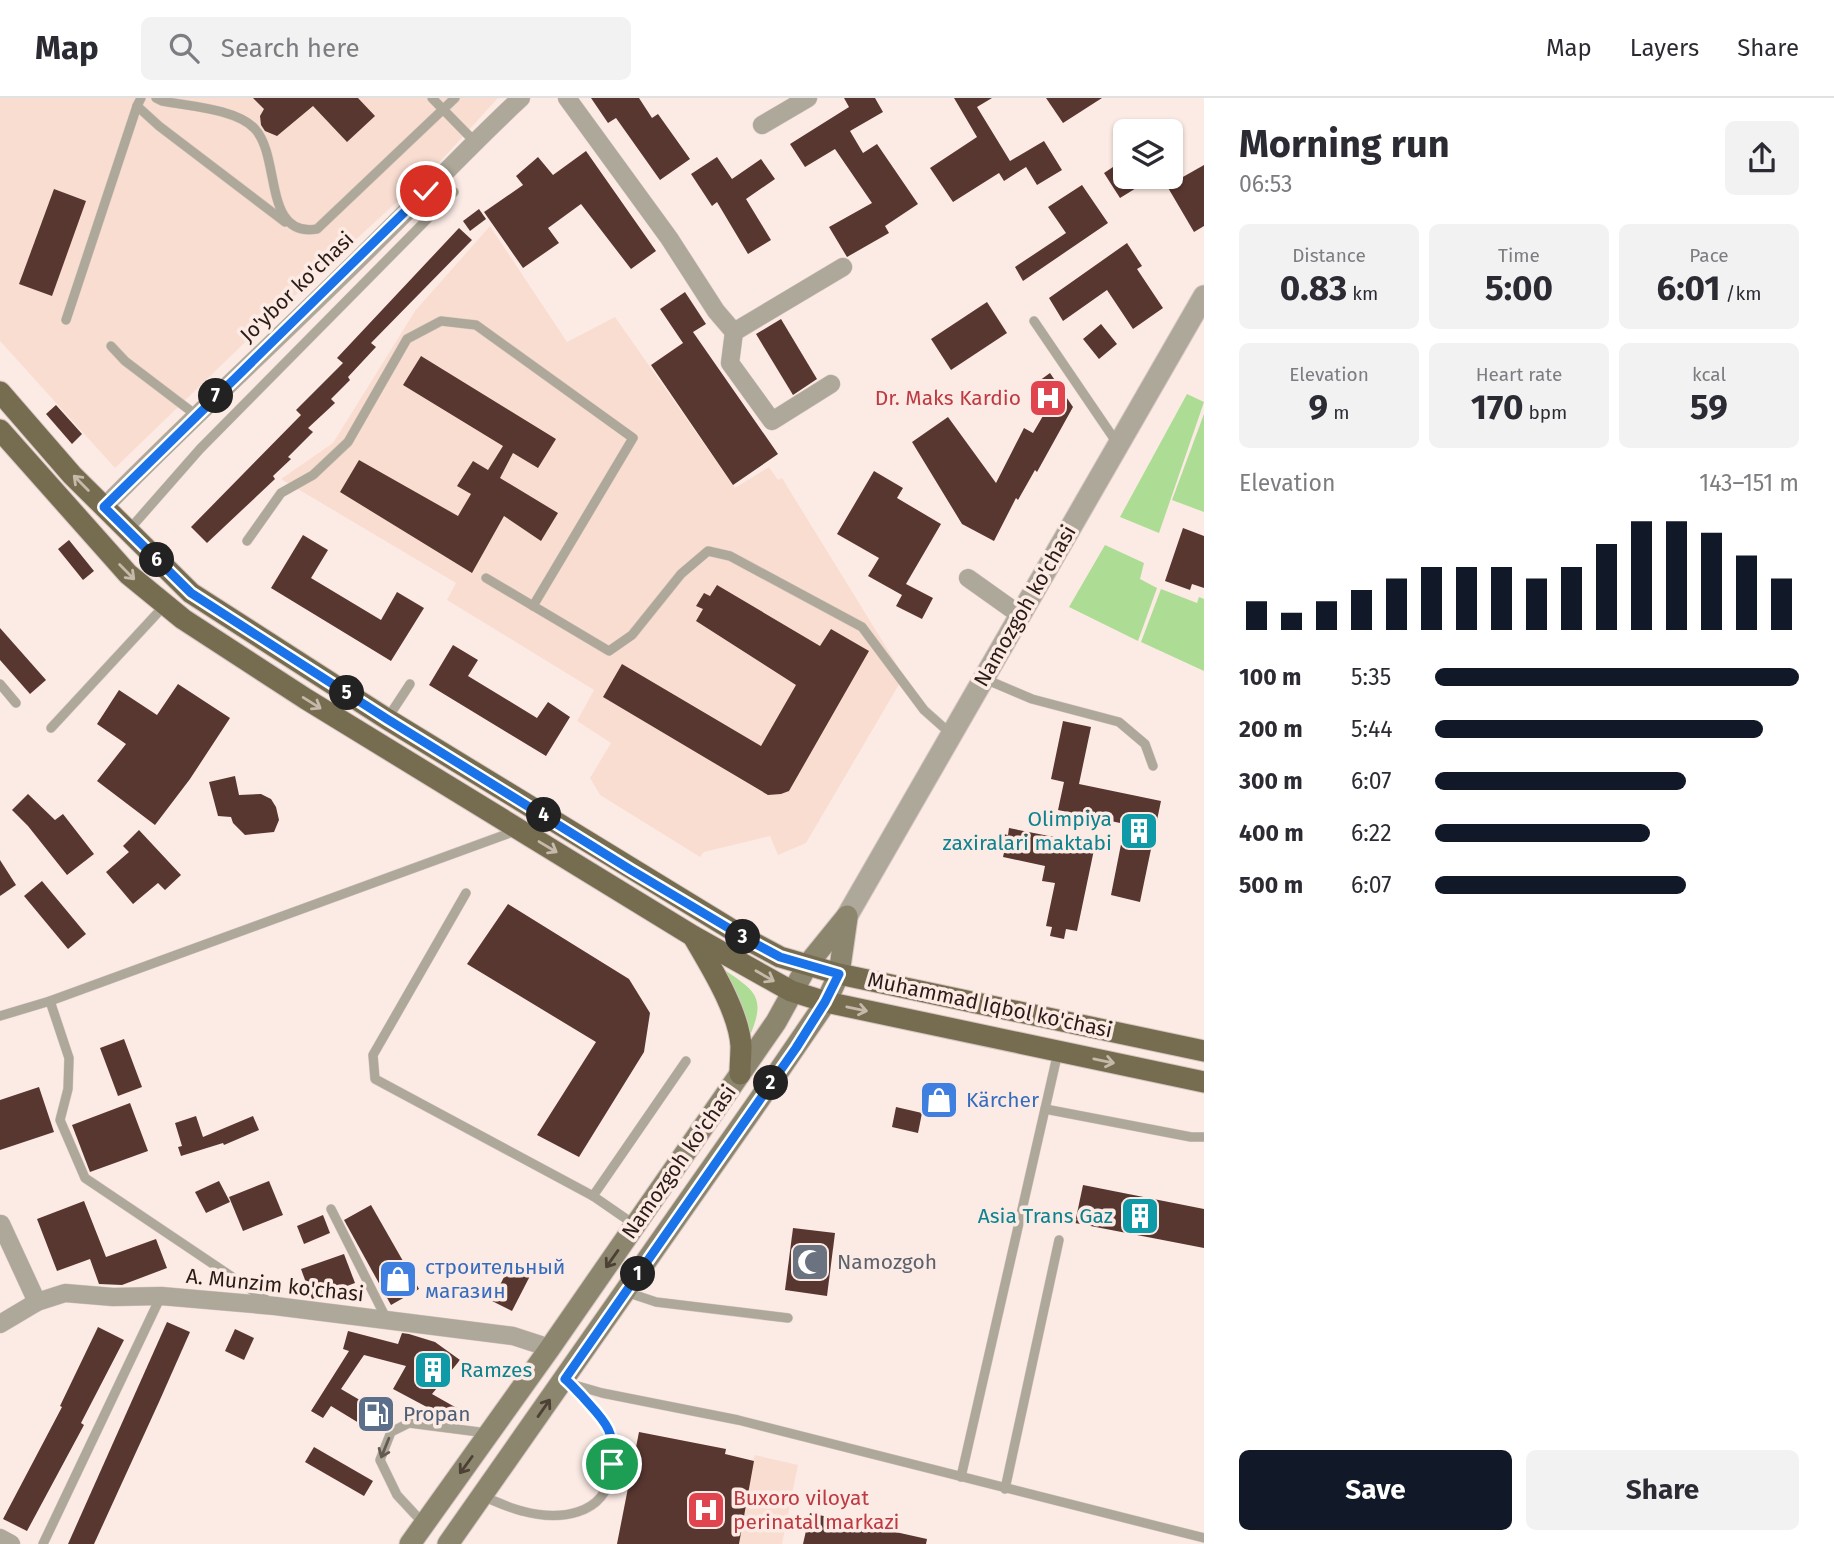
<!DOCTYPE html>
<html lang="en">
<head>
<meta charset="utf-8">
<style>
  body { margin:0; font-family:"Fira Sans",sans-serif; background:#f2f2f3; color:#2b2b33; height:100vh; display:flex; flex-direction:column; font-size:26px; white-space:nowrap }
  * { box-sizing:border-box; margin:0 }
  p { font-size:23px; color:#7c7c81 }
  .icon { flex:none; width:38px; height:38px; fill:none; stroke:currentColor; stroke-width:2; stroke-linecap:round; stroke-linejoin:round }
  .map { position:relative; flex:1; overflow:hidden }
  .drawer { display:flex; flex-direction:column; background:#fff; width:630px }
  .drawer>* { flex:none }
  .controls { position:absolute; left:1113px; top:21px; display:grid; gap:14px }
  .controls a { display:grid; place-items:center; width:70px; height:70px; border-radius:10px; background:#fff; box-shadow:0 2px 5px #0004; font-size:35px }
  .pin { position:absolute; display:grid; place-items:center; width:60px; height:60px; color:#fff; margin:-30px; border:4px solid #fff; border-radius:50%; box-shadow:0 2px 7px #0007 }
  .km { position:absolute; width:35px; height:35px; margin:-18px; border-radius:50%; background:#222; color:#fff; font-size:19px; line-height:35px; text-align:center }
  .round { display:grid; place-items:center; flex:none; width:74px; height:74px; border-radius:10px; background:#f2f2f3 }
  .summary { display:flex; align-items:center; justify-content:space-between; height:119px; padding:0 35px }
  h1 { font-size:38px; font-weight:700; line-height:52px }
  .stats { display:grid; grid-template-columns:repeat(3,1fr); gap:10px; height:119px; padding:7px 35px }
  .stats div { display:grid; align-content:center; border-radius:10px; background:#f2f2f3; text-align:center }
  .stats b { font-size:35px; font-weight:700 }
  .stats small { font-size:19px; font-weight:400 }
  .stats p { font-size:19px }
  .chart { height:196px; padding:14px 35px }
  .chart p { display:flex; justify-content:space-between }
  .chart svg { width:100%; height:126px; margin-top:7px; stroke:#111827; stroke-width:6 }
  .cta { display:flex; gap:14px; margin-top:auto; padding:14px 35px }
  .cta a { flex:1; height:80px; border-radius:10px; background:#111827; color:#fff; font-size:28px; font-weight:700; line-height:80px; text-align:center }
  .cta a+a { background:#f2f2f3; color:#2b2b33 }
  ul { padding:0 35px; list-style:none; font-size:23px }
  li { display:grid; grid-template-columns:112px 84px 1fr; align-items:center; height:52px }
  li i { height:18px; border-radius:9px; background:#111827 }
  header { display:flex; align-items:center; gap:42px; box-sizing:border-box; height:98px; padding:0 35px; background:#fff; border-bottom:2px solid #e1e1e2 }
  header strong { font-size:33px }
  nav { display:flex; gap:38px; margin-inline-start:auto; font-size:24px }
  .search { width:490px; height:63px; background:#f2f2f3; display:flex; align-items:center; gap:18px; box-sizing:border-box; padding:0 24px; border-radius:10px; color:#7c7c81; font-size:26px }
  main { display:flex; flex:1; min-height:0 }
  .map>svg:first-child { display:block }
  .built { fill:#faddd1 }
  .green { fill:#addc94 }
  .building { fill:#593731 }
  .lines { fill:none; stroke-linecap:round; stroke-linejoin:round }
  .service-casing { stroke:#d6c6c0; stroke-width:10 }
  .minor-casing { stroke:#d6c6c0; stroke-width:19 }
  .tertiary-casing { stroke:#d6c6c0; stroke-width:23 }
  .secondary-casing { stroke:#d6c6c0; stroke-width:23 }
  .primary-casing { stroke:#d6c6c0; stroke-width:23 }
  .service { stroke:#ada899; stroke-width:9 }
  .minor { stroke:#ada899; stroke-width:18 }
  .tertiary { stroke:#ada899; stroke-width:21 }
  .secondary { stroke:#8d866f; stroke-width:21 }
  .primary { stroke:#766d51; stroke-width:21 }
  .oneway { stroke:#c6b9aa }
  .oneway2 { stroke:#4d4035 }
  .oneway3 { stroke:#655a51 }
  .route-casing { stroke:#fff; stroke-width:14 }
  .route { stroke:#1a73e8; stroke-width:9 }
  .labels { text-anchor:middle; stroke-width:7; stroke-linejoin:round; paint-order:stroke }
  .street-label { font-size:21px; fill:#2a1b16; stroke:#fcebe5 }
  .health-label { font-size:21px; fill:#be3a42; stroke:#fcebe5; text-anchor:end }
  .culture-label { font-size:21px; fill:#0d838f; stroke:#fcebe5; text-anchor:end }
  .shop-label { font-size:21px; fill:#366cbe; stroke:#fcebe5; text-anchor:start }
  .worship-label { font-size:21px; fill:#5b616d; stroke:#fcebe5; text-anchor:start }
  .service-label { font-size:21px; fill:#4e5e75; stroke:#fcebe5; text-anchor:start }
</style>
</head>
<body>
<header>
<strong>Map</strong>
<div class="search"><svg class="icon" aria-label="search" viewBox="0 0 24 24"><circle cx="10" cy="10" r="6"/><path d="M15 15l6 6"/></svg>Search here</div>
<nav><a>Map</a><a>Layers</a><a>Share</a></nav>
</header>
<main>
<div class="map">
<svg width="1204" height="1446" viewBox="0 0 1204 1446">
  <rect width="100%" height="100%" fill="#fcebe5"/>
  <g class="built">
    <path d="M0,0H498L437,67L264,226L115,370L0,243Z"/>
    <path d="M490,128L567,244L615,219L735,390L769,369L778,382L782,380L904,578L806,745L778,757L770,738L704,754L700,759L600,697L590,680L611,645L577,623L594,592L447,502L456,485L281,381L333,345L415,213Z"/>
    <path d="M639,1334L726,1351L725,1356L753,1363L755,1357L798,1367L782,1446H617Z"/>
  </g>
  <g class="green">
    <path d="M1187,296L1204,304L1159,435L1120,419Z"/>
    <path d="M1204,316V414L1172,402Z"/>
    <path d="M1105,447L1144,465L1140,481L1157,490L1138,543L1069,509Z"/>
    <path d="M1161,491L1197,505L1199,499L1204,501V573L1141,544Z"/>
    <path d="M719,868C754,893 768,896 749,940Z"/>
  </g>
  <g class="building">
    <path d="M253,0H358L375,18L347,44L313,8L277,38L265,33L261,27L260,18L264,11Z"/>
    <path d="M591,0H639L652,20L658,16L690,61L660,82L616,20L608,25Z"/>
    <path d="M844,0H875L883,14L850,33L863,55L877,46L918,106L885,128L889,135L847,159L829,129L872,105L835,51L805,69L790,46L849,9Z"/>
    <path d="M954,0H992L977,9L1010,63L1044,43L1062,72L1037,87L1026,69L1004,83L999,75L953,104L930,70L977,39Z"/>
    <path d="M1046,0H1102L1063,25Z"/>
    <path d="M586,53L656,153L631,171L581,106L548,130L559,145L523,170L484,114L523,87L516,78L538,59L553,77Z"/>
    <path d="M717,59L732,81L761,61L775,81L746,101L771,142L748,156L717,104L712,108L691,76Z"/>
    <path d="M1125,61V79H1154L1120,100L1104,75Z"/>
    <path d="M1204,67V128L1194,134L1167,88Z"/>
    <path d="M1082,87L1108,125L1023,183L1015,169L1066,135L1048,109Z"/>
    <path d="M54,91L86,103L52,198L19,186Z"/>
    <path d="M479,111L486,121L470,133L463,123Z"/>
    <path d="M459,130L472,142L371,245L376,249L348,279L350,282L331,301L335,305L308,330L313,334L288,359L291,361L273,378L275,381L207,445L191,429L301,317L296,312L343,265L337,260Z"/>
    <path d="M1127,145L1142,168L1137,171L1163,210L1133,231L1107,192L1063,223L1049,200Z"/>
    <path d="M685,194L706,226L693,234L778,356L733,387L651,267L683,245L660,211Z"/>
    <path d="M987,204L1007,235L951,272L931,241Z"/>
    <path d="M781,221L817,281L793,297L756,236Z"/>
    <path d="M1101,226L1117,246L1099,261L1083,241Z"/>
    <path d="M421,258L556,341L538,370L513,355L500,380L558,415L541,443L504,418L472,475L340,394L359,362L458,418L471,396L457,388L473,363L488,372L503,348L403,287Z"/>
    <path d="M1050,275L1073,309L1037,374L1035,372L1018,402L1016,400L994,443L962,426L912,344L948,319L996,385L1024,330L1033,335L1047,311L1032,288Z"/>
    <path d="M56,307L82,336L72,346L46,316Z"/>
    <path d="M874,373L903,390L897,400L941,426L906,486L933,500L922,521L896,508L902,497L868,478L879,460L837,436Z"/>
    <path d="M1183,430L1204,438V490L1192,486L1190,492L1165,483Z"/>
    <path d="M303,437L328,452L311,480L381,522L397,494L424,510L391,563L271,490Z"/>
    <path d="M69,442L94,473L83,482L58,451Z"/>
    <path d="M717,487L820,548L831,531L869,553L789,693L781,696L768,697L603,599L622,566L761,648L796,587L696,523L703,511L696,508L704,495L710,498Z"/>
    <path d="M0,530L46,582L30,596L0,562Z"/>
    <path d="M453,547L478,562L468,578L537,620L548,604L570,619L546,658L429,587Z"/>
    <path d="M178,586L230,620L190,681L155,727L97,683L126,646L97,626L119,592L157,617Z"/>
    <path d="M1063,623L1091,629L1079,686L1161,703L1140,804L1111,797L1125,726L1058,712L1064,684L1051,681Z"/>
    <path d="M235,678L239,697L261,696L271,701L276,709L279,722L274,734L245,737L233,725L231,719L218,718L209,684Z"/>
    <path d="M28,696L55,722L63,716L94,756L67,777L28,728L12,712Z"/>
    <path d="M1009,730L1095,747L1077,833L1066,831L1064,841L1050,838L1052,829L1046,828L1055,785L1042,783L1045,768L1003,759L1005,750L995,748L998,735L1008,737Z"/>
    <path d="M139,732L181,777L165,792L158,785L133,806L106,774L129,754L123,748Z"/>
    <path d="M0,762L16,787L0,798Z"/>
    <path d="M42,783L86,836L68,851L24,798Z"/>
    <path d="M508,806L629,881L650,915L644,954L579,1059L537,1037L596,944L467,866Z"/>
    <path d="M124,941L142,989L118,998L100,950Z"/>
    <path d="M39,989L54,1034L0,1052V1002Z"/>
    <path d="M130,1005L148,1053L90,1074L72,1027Z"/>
    <path d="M896,1009L922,1015L918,1035L892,1029Z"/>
    <path d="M196,1018L203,1039L253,1018L259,1032L224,1047L223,1045L181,1058L178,1049L182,1048L175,1025Z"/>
    <path d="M219,1083L230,1104L206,1115L195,1094Z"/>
    <path d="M269,1083L283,1117L243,1133L229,1099Z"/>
    <path d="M1083,1087L1204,1111V1150L1075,1125Z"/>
    <path d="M84,1103L106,1159L156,1141L167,1170L122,1187L99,1186L90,1161L57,1173L37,1121Z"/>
    <path d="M371,1107L419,1191L391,1207L344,1122Z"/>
    <path d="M323,1117L330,1135L304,1146L297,1128Z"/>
    <path d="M793,1130L835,1135L827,1198L785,1192Z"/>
    <path d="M344,1156L355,1185L312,1201L301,1171Z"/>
    <path d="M512,1163L532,1174L512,1213L492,1203Z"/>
    <path d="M167,1224L190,1234L159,1304L94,1446H68Z"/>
    <path d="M98,1229L124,1242L81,1325L84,1327L27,1433L3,1421L62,1309L60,1308Z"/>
    <path d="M235,1231L254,1240L244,1262L225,1253Z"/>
    <path d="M348,1233L398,1246L402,1235L409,1236L435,1244L460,1262L432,1296L462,1313L455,1324L393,1291L406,1268L364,1257L341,1291L382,1315L372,1333L331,1308L323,1320L311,1313L349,1253L343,1251Z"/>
    <path d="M639,1334L726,1351L725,1356L754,1363L739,1446H617Z"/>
    <path d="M314,1349L373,1383L364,1398L305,1364Z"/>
    <path d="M810,1415L927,1441L926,1446H803Z"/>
  </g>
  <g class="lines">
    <defs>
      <g id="service">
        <path d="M141,0L137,8L159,28L285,124"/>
        <path d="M156,0L162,3C188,8 237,11 255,31C281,59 263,140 317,131L455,0"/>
        <path d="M432,0L474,43"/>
        <path d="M66,222L137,8"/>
        <path d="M1034,223L1117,345"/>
        <path d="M111,248L125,263L196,317"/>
        <path d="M128,433L200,351L454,94"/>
        <path d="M247,443L281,395L313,377L348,344L407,241L441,223L476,227L633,340L533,508"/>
        <path d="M486,480L609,553L632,537L681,476L708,453L730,458L862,529L924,612L951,636"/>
        <path d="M985,581L1032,601L1119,624L1145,646L1153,668"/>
        <path d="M0,586L16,605"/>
        <path d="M387,621L410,586"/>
        <path d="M51,630L164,508"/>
        <path d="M466,795L373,957L375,981L593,1098"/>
        <path d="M50,903L69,960L68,991L60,1022L85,1080L271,1205"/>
        <path d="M0,918L50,903L518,732"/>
        <path d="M1045,1011L1191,1039H1204"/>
        <path d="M331,1111L387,1222"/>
        <path d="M635,1127L593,1098L686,963"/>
        <path d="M626,1194L656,1204L788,1220"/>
        <path d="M564,1281L571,1286L602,1295L738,1322L1204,1440"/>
        <path d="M961,1379L1058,954"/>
        <path d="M1005,1391L1059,1142"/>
        <path d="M482,1398C495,1403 509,1410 522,1413C559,1423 605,1418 611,1374C613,1361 616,1344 610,1332C602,1314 584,1302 572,1287"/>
        <path d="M423,1425L397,1397L380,1362L391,1334L409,1325L487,1335"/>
        <path d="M43,1446L161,1198"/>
      </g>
      <g id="minor">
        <path d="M567,0L669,140L716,213L734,234L730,265L772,323L831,286"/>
        <path d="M762,27L808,0"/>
        <path d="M734,234L843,169"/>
        <path d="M104,409C193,318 288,232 378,142C426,95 471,46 521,0"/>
        <path d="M968,480L1020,517"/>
        <path d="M1,1126L37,1204"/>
        <path d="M0,1226L37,1204L65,1195L113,1199L161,1198L275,1208L513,1238L550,1250"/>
        <path d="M0,1440L11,1446"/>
      </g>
      <path id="tertiary" d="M847,818L1204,198"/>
      <g id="secondary">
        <path d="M410,1446L550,1250L776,924L808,866L847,818"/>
        <path d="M448,1446L759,1002L826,904L839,876L847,820"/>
      </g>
      <g id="primary">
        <path d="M0,294L72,377L191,495L387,621L752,844L780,859L839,876L1204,953"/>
        <path d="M0,332L128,476L183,521L306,601L693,838L791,893L826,904L1204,984"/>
        <path d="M694,840C711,869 739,914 741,948C741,957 740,967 740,976"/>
      </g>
    </defs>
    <use href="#service" class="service-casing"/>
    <use href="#minor" class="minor-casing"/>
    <use href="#tertiary" class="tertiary-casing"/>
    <use href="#secondary" class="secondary-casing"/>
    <use href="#primary" class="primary-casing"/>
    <use href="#service" class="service"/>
    <use href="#minor" class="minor"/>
    <use href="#tertiary" class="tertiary"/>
    <use href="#secondary" class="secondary"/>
    <use href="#primary" class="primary"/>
  </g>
  <defs><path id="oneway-shaft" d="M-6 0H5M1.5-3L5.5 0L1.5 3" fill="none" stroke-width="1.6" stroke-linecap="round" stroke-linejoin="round" transform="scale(1.75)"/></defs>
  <g class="oneway">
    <use href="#oneway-shaft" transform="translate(81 385) rotate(-135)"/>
    <use href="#oneway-shaft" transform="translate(127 474) rotate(45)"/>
    <use href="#oneway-shaft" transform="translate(312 605) rotate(32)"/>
    <use href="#oneway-shaft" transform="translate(548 749) rotate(31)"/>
    <use href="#oneway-shaft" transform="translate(765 878) rotate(30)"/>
    <use href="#oneway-shaft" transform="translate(857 911) rotate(12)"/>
    <use href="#oneway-shaft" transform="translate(1104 963) rotate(12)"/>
  </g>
  <g class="oneway2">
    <use href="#oneway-shaft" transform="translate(612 1161) rotate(125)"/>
    <use href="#oneway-shaft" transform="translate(544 1310) rotate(-55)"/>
    <use href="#oneway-shaft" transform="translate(466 1367) rotate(126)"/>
  </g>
  <use class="oneway3" href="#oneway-shaft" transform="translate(385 1350) rotate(112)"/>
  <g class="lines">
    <defs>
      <path id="route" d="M426,93L104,409L191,495L387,621L631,772L752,844L780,859L839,876L825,904L796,950L565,1281C571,1286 575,1291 581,1297C603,1322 616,1330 612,1366"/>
    </defs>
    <use href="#route" class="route-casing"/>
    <use href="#route" class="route"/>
  </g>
  <defs>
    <symbol id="hospital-square" viewBox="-11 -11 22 22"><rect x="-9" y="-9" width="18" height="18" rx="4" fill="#e0444e" stroke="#fcebe5"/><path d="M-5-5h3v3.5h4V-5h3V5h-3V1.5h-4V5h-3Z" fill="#fff"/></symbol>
    <symbol id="building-square" viewBox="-11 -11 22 22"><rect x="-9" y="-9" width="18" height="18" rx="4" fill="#0f9aa8" stroke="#fcebe5"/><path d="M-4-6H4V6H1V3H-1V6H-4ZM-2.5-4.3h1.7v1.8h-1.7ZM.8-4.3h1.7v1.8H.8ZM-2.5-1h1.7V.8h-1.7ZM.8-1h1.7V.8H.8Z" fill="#fff"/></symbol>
    <symbol id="shop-square" viewBox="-11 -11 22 22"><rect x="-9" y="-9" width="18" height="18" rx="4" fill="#3f7fe0" stroke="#fcebe5"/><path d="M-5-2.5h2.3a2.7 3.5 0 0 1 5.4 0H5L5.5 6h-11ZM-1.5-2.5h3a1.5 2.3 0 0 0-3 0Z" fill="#fff"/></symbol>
    <symbol id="mosque-square" viewBox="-11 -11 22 22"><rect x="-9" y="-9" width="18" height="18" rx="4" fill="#6b7280" stroke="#fcebe5"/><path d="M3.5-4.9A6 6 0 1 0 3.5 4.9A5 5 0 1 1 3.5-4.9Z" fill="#fff"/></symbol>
    <symbol id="fuel-square" viewBox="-11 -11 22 22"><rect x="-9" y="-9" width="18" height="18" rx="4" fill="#5c6f8a" stroke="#fcebe5"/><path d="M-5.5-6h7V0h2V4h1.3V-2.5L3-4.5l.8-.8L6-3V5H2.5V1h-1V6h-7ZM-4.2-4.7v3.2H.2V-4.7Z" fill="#fff"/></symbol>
  </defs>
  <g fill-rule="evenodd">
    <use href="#hospital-square" x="1026" y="278" width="44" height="44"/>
    <use href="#building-square" x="1117" y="711" width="44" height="44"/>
    <use href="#shop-square" x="917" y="980" width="44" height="44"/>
    <use href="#building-square" x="1118" y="1096" width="44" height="44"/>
    <use href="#mosque-square" x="788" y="1142" width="44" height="44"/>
    <use href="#shop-square" x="376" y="1159" width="44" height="44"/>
    <use href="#building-square" x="411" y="1250" width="44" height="44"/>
    <use href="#fuel-square" x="354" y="1294" width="44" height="44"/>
    <use href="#hospital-square" x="684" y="1390" width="44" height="44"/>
  </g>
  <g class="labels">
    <g class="street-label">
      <text transform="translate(297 189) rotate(-44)" y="7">Jo'ybor ko'chasi</text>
      <text transform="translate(1025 508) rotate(-60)" y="7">Namozgoh ko'chasi</text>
      <text transform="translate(990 907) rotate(12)" y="7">Muhammad Iqbol ko'chasi</text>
      <text transform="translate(679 1064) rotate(-55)" y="7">Namozgoh ko'chasi</text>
      <text transform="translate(275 1187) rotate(6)" y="7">A. Munzim ko'chasi</text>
    </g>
    <g class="health-label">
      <text x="1021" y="307">Dr. Maks Kardio</text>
      <text x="733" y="1407" text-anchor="start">Buxoro viloyat<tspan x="733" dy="24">perinatal markazi</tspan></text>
    </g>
    <g class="culture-label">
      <text x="1112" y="728">Olimpiya<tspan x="1112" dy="24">zaxiralari maktabi</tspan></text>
      <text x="1113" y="1125">Asia Trans Gaz</text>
      <text x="460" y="1279" text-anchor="start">Ramzes</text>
    </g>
    <g class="shop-label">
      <text x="966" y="1009">Kärcher</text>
      <text x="425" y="1176">строительный<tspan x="425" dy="24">магазин</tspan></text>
    </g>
    <g class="worship-label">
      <text x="837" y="1171">Namozgoh</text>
    </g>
    <g class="service-label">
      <text x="403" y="1323">Propan</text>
    </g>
  </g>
</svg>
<div class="controls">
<a><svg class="icon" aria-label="layers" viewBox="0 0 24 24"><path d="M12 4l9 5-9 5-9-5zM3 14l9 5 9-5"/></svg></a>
</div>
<div class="pin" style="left:612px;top:1366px;background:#1e9e55"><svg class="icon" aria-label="arrive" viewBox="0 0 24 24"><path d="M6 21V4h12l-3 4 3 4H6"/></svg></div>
<div class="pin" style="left:426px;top:93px;background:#d93025"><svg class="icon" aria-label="check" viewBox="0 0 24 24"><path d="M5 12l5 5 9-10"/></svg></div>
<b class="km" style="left:638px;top:1176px">1</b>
<b class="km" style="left:771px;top:985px">2</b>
<b class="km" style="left:743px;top:839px">3</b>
<b class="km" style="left:544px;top:717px">4</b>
<b class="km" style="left:347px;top:595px">5</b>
<b class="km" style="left:157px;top:462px">6</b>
<b class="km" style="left:216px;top:298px">7</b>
</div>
<section class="drawer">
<div class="summary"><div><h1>Morning run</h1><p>06:53</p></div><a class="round"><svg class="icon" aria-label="share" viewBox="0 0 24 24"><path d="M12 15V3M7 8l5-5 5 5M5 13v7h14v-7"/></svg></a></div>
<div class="stats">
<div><p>Distance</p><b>0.83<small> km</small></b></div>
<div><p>Time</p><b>5:00</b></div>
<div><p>Pace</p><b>6:01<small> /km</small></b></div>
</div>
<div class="stats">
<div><p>Elevation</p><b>9<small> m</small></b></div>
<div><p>Heart rate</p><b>170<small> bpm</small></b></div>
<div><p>kcal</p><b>59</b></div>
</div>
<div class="chart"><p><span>Elevation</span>143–151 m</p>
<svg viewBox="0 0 160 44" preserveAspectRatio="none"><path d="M5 44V34M15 44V38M25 44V34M35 44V30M45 44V26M55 44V22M65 44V22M75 44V22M85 44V26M95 44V22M105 44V14M115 44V6M125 44V6M135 44V10M145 44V18M155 44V26"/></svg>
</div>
<ul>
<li><b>100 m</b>5:35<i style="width:100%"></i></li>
<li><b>200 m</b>5:44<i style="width:90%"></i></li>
<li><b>300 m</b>6:07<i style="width:69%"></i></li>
<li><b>400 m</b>6:22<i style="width:59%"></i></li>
<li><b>500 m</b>6:07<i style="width:69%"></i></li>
</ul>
<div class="cta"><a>Save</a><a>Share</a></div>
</section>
</main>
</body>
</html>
